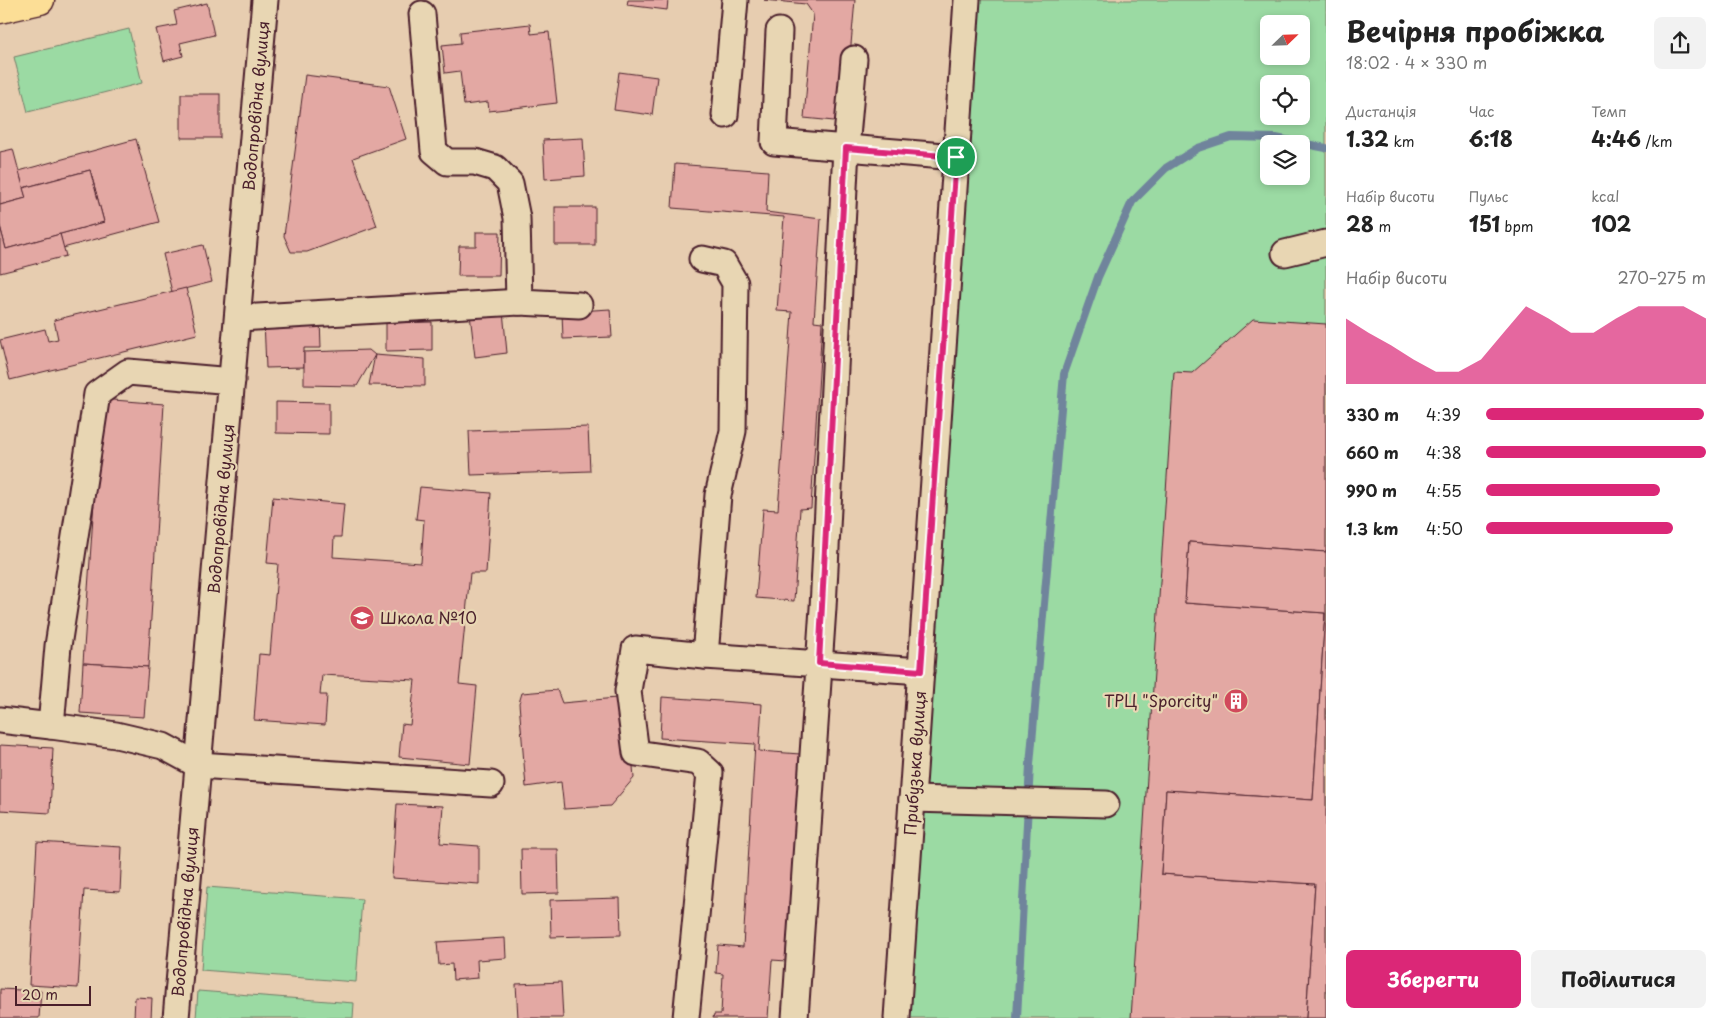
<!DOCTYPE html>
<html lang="uk">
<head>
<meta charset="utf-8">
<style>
  body { margin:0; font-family:"Playpen Sans",sans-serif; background:#f2f2f2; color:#222; height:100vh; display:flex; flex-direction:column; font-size:19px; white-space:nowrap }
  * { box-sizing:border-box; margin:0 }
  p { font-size:16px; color:#767676 }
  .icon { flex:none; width:28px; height:28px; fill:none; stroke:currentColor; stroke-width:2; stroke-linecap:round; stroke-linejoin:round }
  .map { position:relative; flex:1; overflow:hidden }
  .drawer { display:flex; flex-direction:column; background:#fff; width:400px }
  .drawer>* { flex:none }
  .needle { width:32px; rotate:67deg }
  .tools { position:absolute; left:1260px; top:15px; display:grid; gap:10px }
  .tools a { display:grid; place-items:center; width:50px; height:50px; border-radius:8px; background:#fff; box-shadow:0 2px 8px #0003; font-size:25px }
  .scale { position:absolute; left:15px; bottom:12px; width:76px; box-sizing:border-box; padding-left:5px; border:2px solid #4a1f2b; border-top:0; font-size:14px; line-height:18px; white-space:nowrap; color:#4a1f2b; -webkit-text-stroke:4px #e8d6b3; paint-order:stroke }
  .pin { position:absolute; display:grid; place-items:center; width:42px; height:42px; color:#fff; margin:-21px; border:2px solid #fff; border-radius:50%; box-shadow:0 1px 5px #0007 }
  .round { display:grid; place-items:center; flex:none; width:52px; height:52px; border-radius:8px; background:#f2f2f2 }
  .summary { display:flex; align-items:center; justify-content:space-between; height:85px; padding:0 20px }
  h1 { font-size:28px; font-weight:700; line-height:38px }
  .metrics { display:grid; grid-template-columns:repeat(3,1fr); gap:8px; height:85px; padding:5px 20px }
  .metrics div { display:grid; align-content:center }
  .metrics b { font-size:21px; font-weight:700 }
  .metrics small { font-size:14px; font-weight:400 }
  .metrics p { font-size:14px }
  .chart { height:140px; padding:10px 20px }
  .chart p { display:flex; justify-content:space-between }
  .chart svg { width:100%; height:90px; margin-top:5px; fill:#db2777; opacity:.7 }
  .button { display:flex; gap:10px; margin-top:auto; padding:10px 20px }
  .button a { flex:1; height:58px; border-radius:8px; background:#db2777; color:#fff; font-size:20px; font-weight:700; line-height:58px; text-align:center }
  .button a+a { background:#f2f2f2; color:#222 }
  ul { padding:0 20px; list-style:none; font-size:16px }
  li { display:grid; grid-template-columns:80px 60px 1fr; align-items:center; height:38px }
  li i { height:12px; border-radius:6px; background:#db2777 }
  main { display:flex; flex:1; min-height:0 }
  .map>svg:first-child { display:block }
  .green { fill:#9bdaa3; stroke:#727c67; fill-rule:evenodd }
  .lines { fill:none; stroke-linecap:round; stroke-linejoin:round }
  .stream { stroke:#6f849c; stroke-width:8 }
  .building { fill:#e3a8a3; stroke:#4a1f2b }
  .minor-casing { stroke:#4a1f2b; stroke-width:29 }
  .major-casing { stroke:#4a1f2b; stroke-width:31 }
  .minor { stroke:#e8d6b3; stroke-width:25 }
  .major { stroke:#fcde96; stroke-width:28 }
  .route-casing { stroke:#fff; stroke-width:10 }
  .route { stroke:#db2777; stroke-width:6 }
  .labels { text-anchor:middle; stroke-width:4.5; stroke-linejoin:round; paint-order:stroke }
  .street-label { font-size:16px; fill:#4a1f2b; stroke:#e8d6b3 }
  .poi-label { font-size:16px; fill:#4a1f2b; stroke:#e8d6b3; text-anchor:start }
</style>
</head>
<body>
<main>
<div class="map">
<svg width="1326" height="1018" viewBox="0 0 1326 1018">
  <rect width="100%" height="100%" fill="#e7cdb0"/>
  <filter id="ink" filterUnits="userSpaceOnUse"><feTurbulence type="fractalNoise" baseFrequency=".02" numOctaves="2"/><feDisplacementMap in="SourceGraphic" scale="10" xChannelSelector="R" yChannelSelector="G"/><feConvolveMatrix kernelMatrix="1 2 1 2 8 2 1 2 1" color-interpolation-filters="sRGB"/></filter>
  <g filter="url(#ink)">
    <g class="green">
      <path d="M979,0H1326V1018H909ZM1269,24H1301V56H1269ZM1269,84H1301V116H1269ZM1269,144H1301V176H1269Z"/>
      <path d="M129,29L142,83L28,112L14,57Z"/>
      <path d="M207,887L362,899L356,982L201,970Z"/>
      <path d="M198,991L354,1003L353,1018H196Z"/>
    </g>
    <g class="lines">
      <path class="stream" d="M1017,1018L1030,765L1064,374L1098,277L1132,202L1166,168L1198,148L1231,137L1276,138L1326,148"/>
    </g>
    <g class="building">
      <path d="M628,0H668L667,10L627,5Z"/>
      <path d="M764,0H855L844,122L804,118L813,14L806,4Z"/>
      <path d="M207,3L214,35L180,43L183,56L164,61L156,29L177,25L174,11Z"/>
      <path d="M530,24L531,34L549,32L557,103L489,111L488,102L464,105L460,71L445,73L442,45L461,43L460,32Z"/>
      <path d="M619,72L657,77L652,115L614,110Z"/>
      <path d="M305,75L389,86L406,139L353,158L377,226L307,252H291L284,236Z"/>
      <rect x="181" y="94" width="39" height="44"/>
      <path d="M583,138L585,176L545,179L543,140Z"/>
      <path d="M136,139L159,222L63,248L60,234L104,222L90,170L23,188L19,171Z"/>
      <path d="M13,149L26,198L0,205V152Z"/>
      <path d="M675,164L768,171L766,212L821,219L814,321L822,322L811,508L800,509L794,601L756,598L763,509L778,510L792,312L777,311L784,217L672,208Z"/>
      <path d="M90,170L104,222L6,249L0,226V205L26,198L23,188Z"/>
      <rect x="555" y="207" width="40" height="38"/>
      <path d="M0,226L6,249L60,234L66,256L0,273Z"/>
      <path d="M476,232H500L499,276H458L459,246H476Z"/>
      <path d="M203,245L212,282L172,292L163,254Z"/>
      <path d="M186,288L197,334L10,380L0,340L45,329L48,341L58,339L54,320Z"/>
      <path d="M610,309L612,337L563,339L562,312Z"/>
      <path d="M503,311L507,353L475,357L470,314Z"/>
      <path d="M320,318L321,348H304V367L266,368L264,320Z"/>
      <path d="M1253,319L1326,324V552L1189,542L1185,603L1325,613L1313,800L1166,790L1161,874L1315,884L1306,1018H1131L1174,372L1192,373Z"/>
      <path d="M432,322V350L386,351V323Z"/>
      <path d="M369,350L375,355L357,386L304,385V352Z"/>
      <path d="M375,355L425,359V386L369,385Z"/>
      <path d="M101,399L164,404L148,667L83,663Z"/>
      <path d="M276,402L329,403V434L276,433Z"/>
      <path d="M588,427L590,471L471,475L469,431Z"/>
      <path d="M420,487L491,493L486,573H470L459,684L477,686L470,764L399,757L402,724L410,725L415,680L322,675L320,695H327L325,725L254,720L259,654L270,655L274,608L278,564L267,563L273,497L344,504L341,537H334L333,557L421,563L424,520L416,519Z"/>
      <path d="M1189,542L1326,552V1018H1306L1315,884L1161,874L1166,790L1313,800L1325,613L1185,603Z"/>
      <path d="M83,663L148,667L144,717L80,713Z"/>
      <path d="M557,690L562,703L627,697L634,778L610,806L564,809L561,782L526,787L519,703L522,693Z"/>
      <path d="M662,697L762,704L759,751L800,754L787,961L772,960L768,1018H713L714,1014H721L723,974L716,973L718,945L743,947L755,744L660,738Z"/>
      <path d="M0,745L53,748L50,813L0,810Z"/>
      <path d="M397,804L443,806L440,843L479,846V884L392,878Z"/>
      <path d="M37,842L122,847L120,892L84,890L78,988L29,985Z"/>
      <path d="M521,849H558L559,893L522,894Z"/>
      <path d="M620,898L621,935L551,937L550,900Z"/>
      <path d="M505,938L506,958L477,960L478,978L453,980L452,964L439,965L437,942Z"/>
      <path d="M561,982L563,1018H518L516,984Z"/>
      <path d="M0,989L41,991L39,1018H0Z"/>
      <path d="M135,997L152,998L151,1018H134Z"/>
    </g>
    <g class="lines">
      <defs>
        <g id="minor">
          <path d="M422,14L434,151L447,162H475L495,168L510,183L517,218L519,302"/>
          <path d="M779,31L774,142L956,157"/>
          <path d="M725,115L735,0"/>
          <path d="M1285,253L1326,243"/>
          <path d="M702,259L724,264L735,283L733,431L718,495L705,656L921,671"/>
          <path d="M238,318L519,302L579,305"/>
          <path d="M232,381L128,372L97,394L58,646L51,726L116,735L163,746L198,765L491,784"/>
          <path d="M0,720L51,726"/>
          <path d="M912,799L1106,804"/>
          <path d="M176,1018L265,0"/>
          <path d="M686,1018L710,773L698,762L636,753L628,691L635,649L705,656"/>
          <path d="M795,1018L823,608L846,148L854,59"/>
          <path d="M897,1018L967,0"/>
        </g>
        <path id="major" d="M0,9L40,0"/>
      </defs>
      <use href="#minor" class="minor-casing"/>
      <use href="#major" class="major-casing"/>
      <use href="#minor" class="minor"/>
      <use href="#major" class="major"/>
    </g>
  </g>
  <g class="lines" filter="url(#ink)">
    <defs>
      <path id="route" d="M846,148L956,157L921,671L819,663Z"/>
    </defs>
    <use href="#route" class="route-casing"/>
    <use href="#route" class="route"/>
  </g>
  <defs>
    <symbol id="school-disc" viewBox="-11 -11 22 22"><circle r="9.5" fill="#d1495b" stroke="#e8d6b3"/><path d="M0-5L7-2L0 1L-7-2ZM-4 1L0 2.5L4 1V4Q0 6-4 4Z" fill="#fff"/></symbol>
    <symbol id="building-disc" viewBox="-11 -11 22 22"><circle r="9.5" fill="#d1495b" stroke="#e8d6b3"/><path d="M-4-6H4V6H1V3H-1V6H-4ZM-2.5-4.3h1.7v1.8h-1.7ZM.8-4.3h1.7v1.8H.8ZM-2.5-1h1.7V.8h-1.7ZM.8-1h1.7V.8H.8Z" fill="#fff"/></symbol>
  </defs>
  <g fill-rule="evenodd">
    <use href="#school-disc" x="348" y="604" width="28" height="28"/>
    <use href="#building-disc" x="1222" y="687" width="28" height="28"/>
  </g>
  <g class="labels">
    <g class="street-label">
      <text transform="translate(256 106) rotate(-85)" y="6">Водопровідна вулиця</text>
      <text transform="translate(221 509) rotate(-85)" y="6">Водопровідна вулиця</text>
      <text transform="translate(915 763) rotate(-86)" y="6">Прибузька вулиця</text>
      <text transform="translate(185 912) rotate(-85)" y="6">Водопровідна вулиця</text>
    </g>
    <g class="poi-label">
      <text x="380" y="624">Школа №10</text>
      <text x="1218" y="707" text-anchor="end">ТРЦ "Sporcity"</text>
    </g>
  </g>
</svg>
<div class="tools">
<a><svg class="needle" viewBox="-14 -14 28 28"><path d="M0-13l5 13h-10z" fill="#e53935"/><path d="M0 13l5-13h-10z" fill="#767676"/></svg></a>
<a><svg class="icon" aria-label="locate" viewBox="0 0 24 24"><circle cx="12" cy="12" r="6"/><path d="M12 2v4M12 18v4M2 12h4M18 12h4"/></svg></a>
<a><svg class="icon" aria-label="layers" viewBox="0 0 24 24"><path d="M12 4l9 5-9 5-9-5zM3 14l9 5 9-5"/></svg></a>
</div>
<div class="scale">20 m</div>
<div class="pin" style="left:956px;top:157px;background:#1e9e55"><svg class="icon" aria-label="arrive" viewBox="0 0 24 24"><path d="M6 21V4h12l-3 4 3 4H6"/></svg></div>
</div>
<section class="drawer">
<div class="summary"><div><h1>Вечірня пробіжка</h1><p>18:02 · 4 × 330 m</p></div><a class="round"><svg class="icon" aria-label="share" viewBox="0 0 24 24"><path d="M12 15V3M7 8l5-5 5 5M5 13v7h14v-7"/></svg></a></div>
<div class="metrics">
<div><p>Дистанція</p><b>1.32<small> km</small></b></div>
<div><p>Час</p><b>6:18</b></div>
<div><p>Темп</p><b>4:46<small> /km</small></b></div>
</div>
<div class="metrics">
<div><p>Набір висоти</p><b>28<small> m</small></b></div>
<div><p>Пульс</p><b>151<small> bpm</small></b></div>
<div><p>kcal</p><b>102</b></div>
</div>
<div class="chart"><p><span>Набір висоти</span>270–275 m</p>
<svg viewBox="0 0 160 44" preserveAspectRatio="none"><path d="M0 44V12L10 19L20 25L30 32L40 38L50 38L60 32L70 19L80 6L90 12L100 19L110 19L120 12L130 6L140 6L150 6L160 12V44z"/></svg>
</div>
<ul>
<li><b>330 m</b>4:39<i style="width:99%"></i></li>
<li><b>660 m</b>4:38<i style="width:100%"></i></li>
<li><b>990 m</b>4:55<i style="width:79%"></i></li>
<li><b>1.3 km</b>4:50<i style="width:85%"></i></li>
</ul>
<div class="button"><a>Зберегти</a><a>Поділитися</a></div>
</section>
</main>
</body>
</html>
